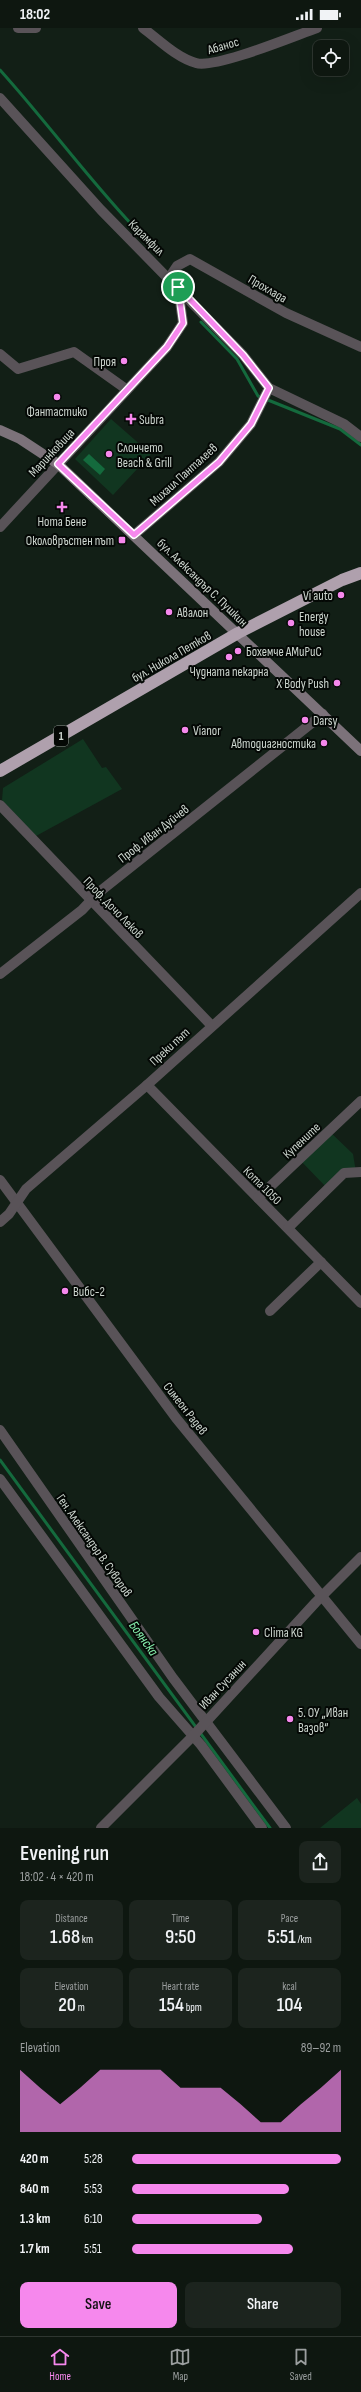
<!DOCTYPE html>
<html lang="en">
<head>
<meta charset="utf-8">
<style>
  body { margin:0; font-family:"Sofia Sans Condensed",sans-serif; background:#1c241e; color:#f1f3f6; height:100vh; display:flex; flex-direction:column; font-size:15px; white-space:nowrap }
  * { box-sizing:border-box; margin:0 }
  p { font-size:13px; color:#9b9f9f }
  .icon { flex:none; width:22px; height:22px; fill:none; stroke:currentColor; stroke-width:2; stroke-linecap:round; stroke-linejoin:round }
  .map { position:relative; height:1800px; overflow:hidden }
  .side { display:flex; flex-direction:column; background:#0e1710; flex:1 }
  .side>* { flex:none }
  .buttons { position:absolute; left:313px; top:12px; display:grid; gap:8px }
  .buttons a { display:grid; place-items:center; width:36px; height:36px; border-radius:8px; background:#0e1710; box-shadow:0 4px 16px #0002,0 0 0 1px #2e3630; font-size:20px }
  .pin { position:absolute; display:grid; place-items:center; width:34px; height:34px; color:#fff; margin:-17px; border:2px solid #fff; border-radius:50%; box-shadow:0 1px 4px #0007 }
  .round { display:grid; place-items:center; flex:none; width:42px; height:42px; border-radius:8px; background:#1c241e }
  .overview { display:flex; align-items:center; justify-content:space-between; height:68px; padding:0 20px }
  h1 { font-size:22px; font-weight:600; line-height:30px }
  .figures { display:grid; grid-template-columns:repeat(3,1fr); gap:6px; height:68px; padding:4px 20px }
  .figures div { display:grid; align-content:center; border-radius:8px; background:#1c241e; text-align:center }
  .figures b { font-size:20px; font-weight:600 }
  .figures small { font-size:11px; font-weight:400 }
  .figures p { font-size:11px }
  .chart { height:112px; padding:8px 20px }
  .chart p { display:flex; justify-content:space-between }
  .chart svg { width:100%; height:72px; margin-top:4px; fill:#f688ed; opacity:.7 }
  .cta { display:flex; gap:8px; margin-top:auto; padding:8px 20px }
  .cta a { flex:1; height:46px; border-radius:8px; background:#f688ed; color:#111; font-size:16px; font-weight:600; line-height:46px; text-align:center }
  .cta a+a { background:#1c241e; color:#f1f3f6 }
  ul { padding:0 20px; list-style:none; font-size:13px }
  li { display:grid; grid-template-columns:64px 48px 1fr; align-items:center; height:30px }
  li i { height:10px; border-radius:5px; background:#f688ed }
  .status { display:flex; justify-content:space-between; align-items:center; height:28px; padding:0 20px; background:#0e1710; direction:ltr }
  .status svg { height:11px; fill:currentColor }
  .dock { display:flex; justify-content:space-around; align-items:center; height:56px; border-top:1px solid #2e3630; background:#0e1710; font-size:11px; color:#9b9f9f }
  .dock a { display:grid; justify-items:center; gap:2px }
  .dock .selected { color:#f688ed }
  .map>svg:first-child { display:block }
  .green { fill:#113620 }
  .water { fill:#146a3d }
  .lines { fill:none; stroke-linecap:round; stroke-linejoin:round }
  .stream { stroke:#146a3d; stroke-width:3 }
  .street { stroke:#595358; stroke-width:10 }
  .secondary { stroke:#7c727a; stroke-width:10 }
  .highway { stroke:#afa0ad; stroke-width:12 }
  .route-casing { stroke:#fff; stroke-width:8 }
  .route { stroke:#f688ed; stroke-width:5 }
  .poi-dot { fill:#f688ed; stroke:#040805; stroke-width:1.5 }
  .labels { text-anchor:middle; stroke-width:4; stroke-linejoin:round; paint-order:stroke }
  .shield { fill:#040805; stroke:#919892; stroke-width:1 }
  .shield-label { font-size:12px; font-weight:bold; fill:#cdd6cf }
  .street-label { font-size:13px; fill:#cdd6cf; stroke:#040805 }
  .poi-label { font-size:13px; fill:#cdd6cf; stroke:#040805; text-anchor:start }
  .water-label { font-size:14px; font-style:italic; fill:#88f2af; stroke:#040805 }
</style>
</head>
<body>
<div class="status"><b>18:02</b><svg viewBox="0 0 49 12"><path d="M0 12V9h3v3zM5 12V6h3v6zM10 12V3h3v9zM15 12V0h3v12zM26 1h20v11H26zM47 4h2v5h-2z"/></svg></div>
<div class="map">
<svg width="361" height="1800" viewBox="0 0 361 1800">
  <rect width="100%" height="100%" fill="#121f16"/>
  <g class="green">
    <path d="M111,391L151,426L113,467L75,431Z"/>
    <path d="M83,711L102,740L106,739L122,761L36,808L2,772L3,760Z"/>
    <path d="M329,1103L353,1126L356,1144L344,1145L328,1161L299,1131Z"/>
    <path d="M357,1770L361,1776V1800H320Z"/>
  </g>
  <path class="water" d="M89,426L105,441L100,447L83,432Z"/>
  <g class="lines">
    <g class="stream">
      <path d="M0,42C46,93 86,148 133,198"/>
      <path d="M201,294L237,331L258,368L340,401L361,417"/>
      <path d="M0,1432L270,1800"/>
    </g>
    <g class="street">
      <path d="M18,0H36"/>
      <path d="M143,0C159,12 177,30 196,35C215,41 294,8 317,0"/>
      <path d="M0,70L101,182L243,327L269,360L344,396L361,409"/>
      <path d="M169,250L177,238L190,231L286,285L361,319"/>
      <path d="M0,326L18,341L74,324L126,361"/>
      <path d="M0,499L167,319L183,295L178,259"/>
      <path d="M134,507L219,434L251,396L269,360"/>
      <path d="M0,777L211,997"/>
      <path d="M0,946L82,882L98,865L323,686"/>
      <path d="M147,1057L361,1275"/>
      <path d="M0,1152L176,1390L361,1616"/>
      <path d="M258,1170L361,1073"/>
      <path d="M0,1194L9,1186L26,1161L147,1057L361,865"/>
      <path d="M288,1200L344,1145L361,1144"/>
      <path d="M270,1283L321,1234"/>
      <path d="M0,1402L173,1650L286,1800"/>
      <path d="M0,1451L159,1669L201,1717L262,1800"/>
      <path d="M101,1800L193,1708L316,1574L361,1529"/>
    </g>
    <path class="secondary" d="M0,402L20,411L58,436L361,723"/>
    <path class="highway" d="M0,743L238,605L342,552L361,545"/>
  </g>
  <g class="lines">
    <defs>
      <path id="route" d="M178,259L243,327L269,360L251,396L219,434L134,507L58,436L167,319L183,295Z"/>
    </defs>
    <use href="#route" class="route-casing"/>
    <use href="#route" class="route"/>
  </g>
  <g class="poi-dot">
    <circle cx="124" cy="333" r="4"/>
    <circle cx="57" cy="369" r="4"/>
    <path d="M129 385h4v4h4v4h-4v4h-4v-4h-4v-4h4z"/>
    <circle cx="109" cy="426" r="4"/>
    <path d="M60 473h4v4h4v4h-4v4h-4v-4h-4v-4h4z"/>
    <rect x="118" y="508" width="8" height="8" rx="2"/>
    <circle cx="341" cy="567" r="4"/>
    <circle cx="169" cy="584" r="4"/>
    <circle cx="291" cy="595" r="4"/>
    <circle cx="238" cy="623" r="4"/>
    <circle cx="229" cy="629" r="4"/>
    <circle cx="337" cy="655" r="4"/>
    <circle cx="305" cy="692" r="4"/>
    <circle cx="185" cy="702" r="4"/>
    <circle cx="324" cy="715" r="4"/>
    <circle cx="65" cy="1263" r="4"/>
    <circle cx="256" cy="1604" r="4"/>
    <circle cx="290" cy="1691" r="4"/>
  </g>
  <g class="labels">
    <rect class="shield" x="54" y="698" width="14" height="20" rx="3"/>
    <g class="shield-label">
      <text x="61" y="712">1</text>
    </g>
    <g class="street-label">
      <text transform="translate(223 17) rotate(-16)" y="5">Абанос</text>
      <text transform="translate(147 209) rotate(45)" y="5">Карамфил</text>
      <text transform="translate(268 260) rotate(30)" y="5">Прохлада</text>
      <text transform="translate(51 424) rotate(-47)" y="5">Маринковица</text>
      <text transform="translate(183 446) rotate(-42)" y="5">Михаил Панталеев</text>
      <text transform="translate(203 554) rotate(44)" y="5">бул. Александър С. Пушкин</text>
      <text transform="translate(171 628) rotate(-30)" y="5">бул. Никола Петков</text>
      <text transform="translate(153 805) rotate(-38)" y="5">Проф. Иван Дуйчев</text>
      <text transform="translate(114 879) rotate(46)" y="5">Проф. Дочо Леков</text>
      <text transform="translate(169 1018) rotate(-43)" y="5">Преки път</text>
      <text transform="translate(301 1112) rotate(-43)" y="5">Купените</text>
      <text transform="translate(263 1157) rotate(45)" y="5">Кота 1050</text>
      <text transform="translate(186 1380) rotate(52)" y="5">Симеон Радев</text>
      <text transform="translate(95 1517) rotate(55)" y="5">Ген. Александър В. Суворов</text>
      <text transform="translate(222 1656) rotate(-47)" y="5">Иван Сусанин</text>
    </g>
    <g class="poi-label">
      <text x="116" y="338" text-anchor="end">Проя</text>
      <text x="57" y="388" text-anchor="middle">Фантастико</text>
      <text x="139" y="396">Subra</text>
      <text x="117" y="424">Слончето<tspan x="117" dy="15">Beach &amp; Grill</tspan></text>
      <text x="62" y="498" text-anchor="middle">Нота Бене</text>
      <text x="114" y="517" text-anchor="end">Околовръстен път</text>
      <text x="333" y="572" text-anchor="end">Vi auto</text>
      <text x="177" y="589">Авалон</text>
      <text x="299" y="593">Energy<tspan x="299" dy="15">house</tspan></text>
      <text x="246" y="628">Бохемче АМиРиС</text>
      <text x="229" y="648" text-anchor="middle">Чудната пекарна</text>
      <text x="329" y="660" text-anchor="end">X Body Push</text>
      <text x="313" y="697">Darsy</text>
      <text x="193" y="707">Vianor</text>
      <text x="316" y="720" text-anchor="end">Автодиагностика</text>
      <text x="73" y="1268">Вибс-2</text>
      <text x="264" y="1609">Clima KG</text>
      <text x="298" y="1689">5. ОУ „Иван<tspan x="298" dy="15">Вазов“</tspan></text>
    </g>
    <g class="water-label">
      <text transform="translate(144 1610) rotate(54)" y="5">Боянска</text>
    </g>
  </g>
</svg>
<div class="buttons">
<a><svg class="icon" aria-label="locate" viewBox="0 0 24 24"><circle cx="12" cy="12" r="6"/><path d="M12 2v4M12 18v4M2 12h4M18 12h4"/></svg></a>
</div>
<div class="pin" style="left:178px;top:259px;background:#1e9e55"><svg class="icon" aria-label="arrive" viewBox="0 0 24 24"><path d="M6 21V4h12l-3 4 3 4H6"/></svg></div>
</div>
<section class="side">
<div class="overview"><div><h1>Evening run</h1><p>18:02 · 4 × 420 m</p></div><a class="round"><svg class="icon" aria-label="share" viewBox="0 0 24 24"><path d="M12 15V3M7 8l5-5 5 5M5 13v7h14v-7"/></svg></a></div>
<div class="figures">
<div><p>Distance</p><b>1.68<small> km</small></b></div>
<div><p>Time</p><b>9:50</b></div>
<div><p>Pace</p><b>5:51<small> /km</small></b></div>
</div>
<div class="figures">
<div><p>Elevation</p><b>20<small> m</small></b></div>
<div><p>Heart rate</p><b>154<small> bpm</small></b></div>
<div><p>kcal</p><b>104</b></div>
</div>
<div class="chart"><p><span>Elevation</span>89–92 m</p>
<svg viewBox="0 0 160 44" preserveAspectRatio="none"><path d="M0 44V6L10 17L20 27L30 17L40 6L50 6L60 6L70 6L80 17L90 17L100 17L110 27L120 38L130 38L140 27L150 17L160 6V44z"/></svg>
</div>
<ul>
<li><b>420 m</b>5:28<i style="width:100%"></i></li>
<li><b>840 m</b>5:53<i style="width:75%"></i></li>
<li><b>1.3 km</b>6:10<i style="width:62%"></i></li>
<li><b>1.7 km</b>5:51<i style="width:77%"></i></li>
</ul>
<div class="cta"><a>Save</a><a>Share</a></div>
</section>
<nav class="dock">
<a class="selected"><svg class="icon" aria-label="home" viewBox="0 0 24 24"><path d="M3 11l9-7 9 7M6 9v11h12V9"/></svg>Home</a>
<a><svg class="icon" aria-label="map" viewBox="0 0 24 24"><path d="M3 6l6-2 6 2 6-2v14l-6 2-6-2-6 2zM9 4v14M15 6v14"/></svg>Map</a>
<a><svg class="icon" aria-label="saved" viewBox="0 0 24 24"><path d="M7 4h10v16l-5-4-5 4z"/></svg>Saved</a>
</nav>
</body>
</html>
